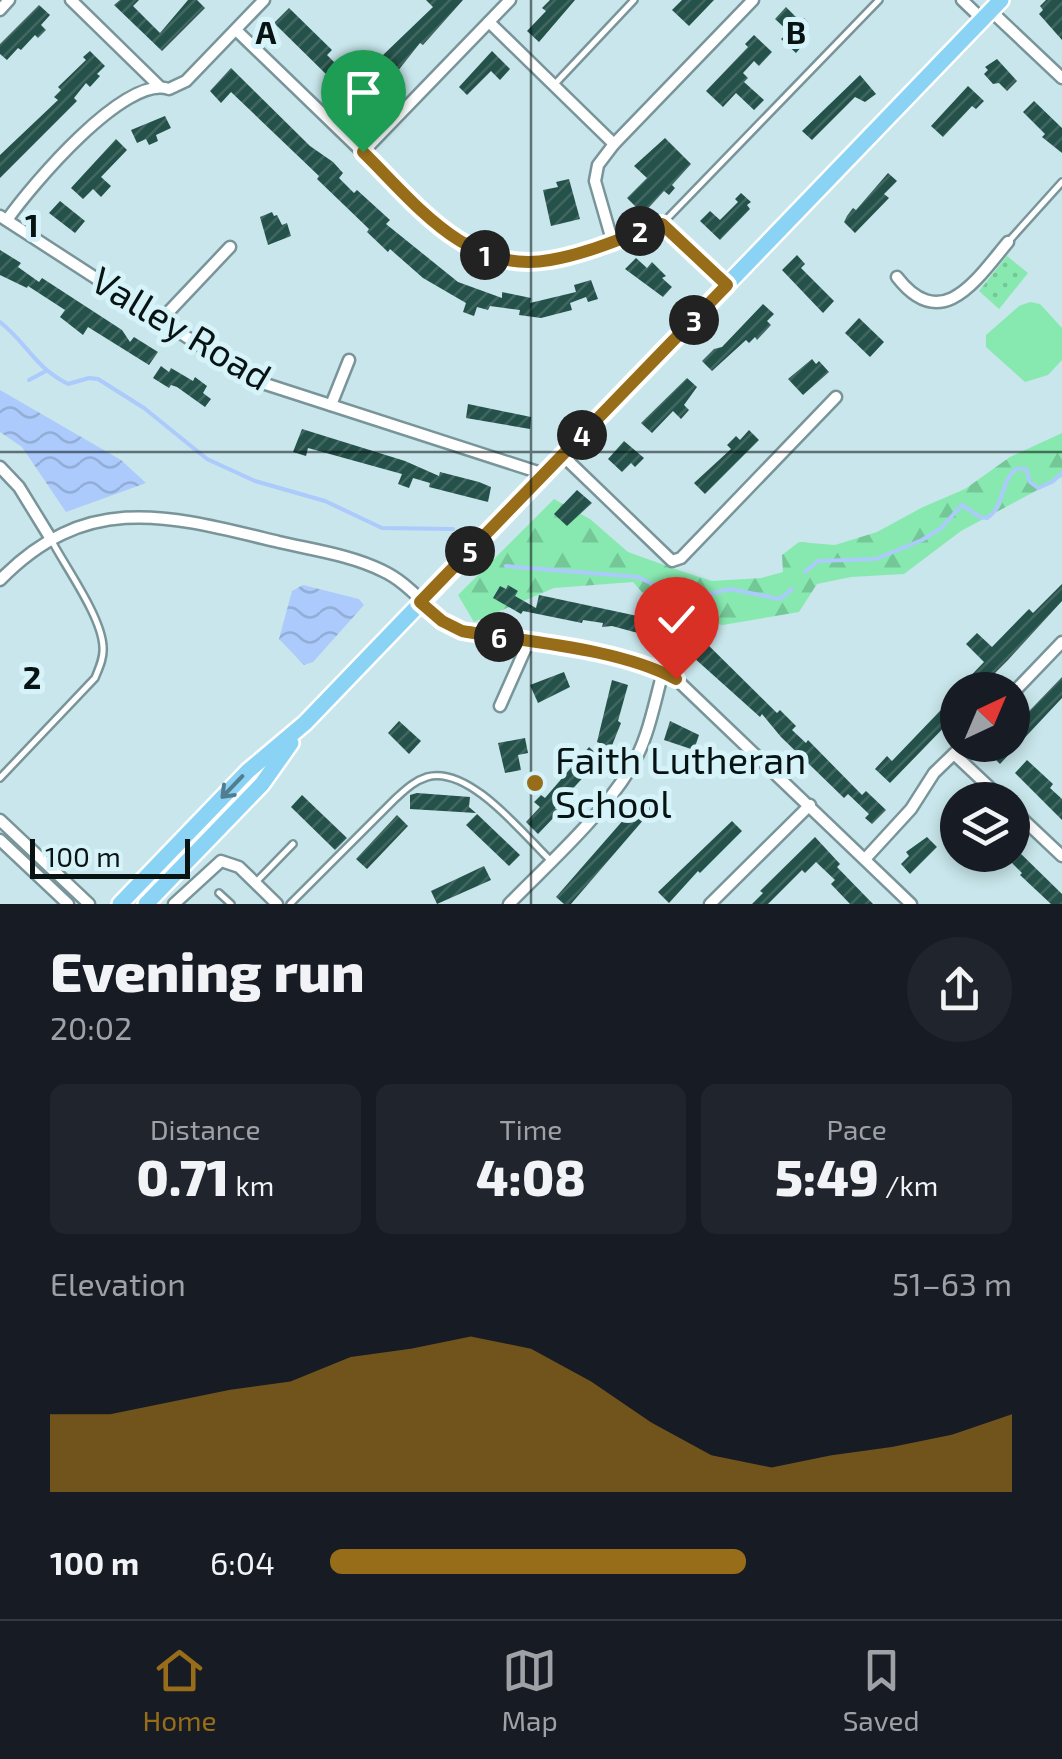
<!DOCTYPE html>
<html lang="en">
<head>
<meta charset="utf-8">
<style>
  body { margin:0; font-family:"Exo 2",sans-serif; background:#20242c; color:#f1f3f6; height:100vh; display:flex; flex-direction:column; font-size:38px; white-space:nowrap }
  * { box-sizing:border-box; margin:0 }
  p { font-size:32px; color:#9ea1a6 }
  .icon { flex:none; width:55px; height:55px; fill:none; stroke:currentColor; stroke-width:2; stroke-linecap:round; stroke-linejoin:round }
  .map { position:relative; height:904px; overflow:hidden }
  .panel { display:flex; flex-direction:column; background:#171b24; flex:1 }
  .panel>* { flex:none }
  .needle { width:65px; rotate:44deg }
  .controls { position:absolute; left:940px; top:672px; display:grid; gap:20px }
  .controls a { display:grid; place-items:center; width:90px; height:90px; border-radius:50%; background:#171b24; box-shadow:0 5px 15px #0003; font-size:50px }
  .scale { position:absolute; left:30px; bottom:25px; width:160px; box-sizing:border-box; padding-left:10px; border:5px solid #081314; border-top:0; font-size:28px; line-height:35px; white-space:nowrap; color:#081314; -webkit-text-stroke:8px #d5f3f8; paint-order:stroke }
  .pin { position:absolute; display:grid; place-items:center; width:85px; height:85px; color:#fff; margin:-102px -42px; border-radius:50% 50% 50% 0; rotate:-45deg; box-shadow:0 0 10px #0007 }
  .pin .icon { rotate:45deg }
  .km { position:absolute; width:50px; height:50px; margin:-25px; border-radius:50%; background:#222; color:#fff; font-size:28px; line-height:50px; text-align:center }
  .round { display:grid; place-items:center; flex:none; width:105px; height:105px; border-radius:52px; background:#20242c }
  .head { display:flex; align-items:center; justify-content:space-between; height:170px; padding:0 50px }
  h1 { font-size:55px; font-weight:800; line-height:75px }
  .metrics { display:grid; grid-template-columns:repeat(3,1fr); gap:15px; height:170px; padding:10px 50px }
  .metrics div { display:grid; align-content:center; border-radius:15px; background:#20242c; text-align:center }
  .metrics b { font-size:50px; font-weight:800 }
  .metrics small { font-size:28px; font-weight:400 }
  .metrics p { font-size:28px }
  .chart { height:280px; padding:20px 50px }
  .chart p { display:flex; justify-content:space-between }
  .chart svg { width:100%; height:180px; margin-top:10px; fill:#986d1a; opacity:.7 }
  ul { padding:0 50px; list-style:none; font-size:32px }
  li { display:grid; grid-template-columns:160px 120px 1fr; align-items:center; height:75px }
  li i { height:25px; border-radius:12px; background:#986d1a }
  .menu { display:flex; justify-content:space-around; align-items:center; height:140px; border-top:2px solid #363941; background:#171b24; font-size:28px; color:#9ea1a6 }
  .menu a { display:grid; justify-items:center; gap:5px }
  .menu .current { color:#986d1a }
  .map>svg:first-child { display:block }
  .green { fill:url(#green-dots) }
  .forest { fill:url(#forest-firs) }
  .pitch { fill:#88e9b0 }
  .water { fill:url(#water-waves) }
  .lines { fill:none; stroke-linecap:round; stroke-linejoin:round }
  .stream { stroke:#accafb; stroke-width:4 }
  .building { fill:url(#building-hatch) }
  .lane-casing { stroke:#799599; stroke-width:10 }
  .street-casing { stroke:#799599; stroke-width:15 }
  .primary-casing { stroke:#fff; stroke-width:20 }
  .lane { stroke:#fff; stroke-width:5 }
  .street { stroke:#fff; stroke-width:10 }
  .primary { stroke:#8bd3f5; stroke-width:15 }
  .oneway { stroke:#507d90 }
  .route-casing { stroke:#fff; stroke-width:20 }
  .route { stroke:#986d1a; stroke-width:12 }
  .grid { fill:none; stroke:#081314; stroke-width:2.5; stroke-opacity:0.55 }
  .poi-dot { fill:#986d1a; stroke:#d5f3f8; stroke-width:4 }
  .labels { text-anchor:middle; stroke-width:10; stroke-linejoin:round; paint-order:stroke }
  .street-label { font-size:38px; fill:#081314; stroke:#d5f3f8 }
  .poi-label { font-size:38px; fill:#081314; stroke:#d5f3f8; text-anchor:start }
  .grid-label { font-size:32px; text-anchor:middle; font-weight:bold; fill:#081314; stroke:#d5f3f8; stroke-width:10; stroke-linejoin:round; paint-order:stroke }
</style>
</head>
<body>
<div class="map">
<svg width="1062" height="904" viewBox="0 0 1062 904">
  <defs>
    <pattern id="green-dots" width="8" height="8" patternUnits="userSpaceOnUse" patternTransform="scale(2.5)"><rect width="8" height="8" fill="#88e9b0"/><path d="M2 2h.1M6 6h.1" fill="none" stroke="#74c796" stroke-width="1.8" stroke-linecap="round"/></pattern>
    <pattern id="forest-firs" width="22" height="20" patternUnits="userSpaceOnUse" patternTransform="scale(2.5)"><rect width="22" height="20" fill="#88e9b0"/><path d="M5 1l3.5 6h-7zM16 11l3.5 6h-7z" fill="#74c796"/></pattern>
    <pattern id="water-waves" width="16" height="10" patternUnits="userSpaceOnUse" patternTransform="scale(2.5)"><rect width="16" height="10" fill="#accafb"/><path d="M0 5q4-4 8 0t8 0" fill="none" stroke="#92add6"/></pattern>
    <pattern id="building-hatch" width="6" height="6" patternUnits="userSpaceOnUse" patternTransform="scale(2.5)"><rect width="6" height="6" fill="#24514a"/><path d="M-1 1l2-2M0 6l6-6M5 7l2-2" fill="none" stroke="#416660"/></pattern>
  </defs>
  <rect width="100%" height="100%" fill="#c8e6eb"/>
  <path class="green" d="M1007,256L1028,273L999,309L979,291Z"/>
  <path class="forest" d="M1062,433V477L961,531L904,574L851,577L817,584L799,612L723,625L662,615L633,582L554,588L474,622L458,595L554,499L590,519L628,552L681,571L712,581L761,578L783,572L782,555L799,542L835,545L877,532L923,507L965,489L1010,457Z"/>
  <path class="pitch" d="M1030,302L1040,304L1062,328V360L1048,375L1025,382L986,347V335L1019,306Z"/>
  <g class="water">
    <path d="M0,390L121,460L146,483L66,512L22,447L0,432Z"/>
    <path d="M303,585L359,599L364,605L313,662L304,665L279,639L292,591Z"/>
  </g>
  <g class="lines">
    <g class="stream">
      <path d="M0,322C27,343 34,367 68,384L89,378L98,379L144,408L207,459L255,481L325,501L382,528L453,529"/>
      <path d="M29,380L46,371"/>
      <path d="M506,566L638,577L686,600L730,589L780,599L792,589"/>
      <path d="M805,572L818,561L876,559L922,540L940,529L962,505L980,517L987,518C1005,506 1000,482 1016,469H1026L1030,482L1038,488L1052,482L1062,473"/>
    </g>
  </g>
  <g class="building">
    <path d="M120,0H139L133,6L160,33L188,0H197L205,8L162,51L114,5Z"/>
    <path d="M426,0H463L423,45L420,43L397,72L382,56L433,7Z"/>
    <path d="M550,0H575L539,42L527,31L546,11L542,8Z"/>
    <path d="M682,0H714L689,26L672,10Z"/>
    <path d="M1046,0H1062V40L1039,14L1043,10L1040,6Z"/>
    <path d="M39,5L50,15L41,25L46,30L38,38L35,35L21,50L18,48L7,60L0,54V44Z"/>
    <path d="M786,7L800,21L804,18L808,22L794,38L802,46L796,53L781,39L789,32L775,19Z"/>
    <path d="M289,8L332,50L327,55L345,73L363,54L374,65L364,76L383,95L371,109L364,102L360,106L341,88L338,91L328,82L331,79L274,23Z"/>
    <path d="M754,35L772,52L759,66L754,61L743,73L748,78L744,82L764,100L754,110L736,93L723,107L706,91L748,47L745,44Z"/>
    <path d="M90,51L105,66L97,74L100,76L90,87L86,83L74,98L77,101L0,178V155L58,100L54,97L61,90L58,87L86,60L83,57Z"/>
    <path d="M492,51L510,69L500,80L491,71L467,95L459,87Z"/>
    <path d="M997,59L1017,81L1007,91L999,83L993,84L984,74L988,70L985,67Z"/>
    <path d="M231,68L310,146L333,162L343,173L339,178L354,193L357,190L390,220L386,224L458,282L502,298V292L531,298L530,303L576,292L574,285L591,280L598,299L588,302L586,297L570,303L572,310L541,318L519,315L520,310L490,306L488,310L477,307L474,316L463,312L466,303L423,278L390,249L388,252L367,232L369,229L317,179L319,176L231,92L221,103L210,91Z"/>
    <path d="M860,75L876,94L865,102L855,97L812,140L802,131Z"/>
    <path d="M968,86L984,101L976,109L972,106L943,137L931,126Z"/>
    <path d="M1034,101L1062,128V153L1042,137L1045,134L1023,112Z"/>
    <path d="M165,116L171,128L156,135L158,141L149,145L146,139L137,143L131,130Z"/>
    <path d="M665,138L691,164L672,185L675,188L669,195L664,191L643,214L627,198L647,178L634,166Z"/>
    <path d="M116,139L127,150L101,177L111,186L101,197L93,189L83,199L71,188Z"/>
    <path d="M888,173L897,181L884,194L889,198L855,233L844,222L847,216L853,208L856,210Z"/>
    <path d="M569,179L580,219L551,226L543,190L558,187L556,182Z"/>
    <path d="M741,193L751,202L747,205L750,209L720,240L700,221L710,211L720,220L738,202L735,199Z"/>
    <path d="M60,201L85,221L75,233L49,213Z"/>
    <path d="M272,212L274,216L277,215L282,225L287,223L291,236L268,245L260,217Z"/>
    <path d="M0,250L21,263L18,267L39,282L42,278L122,330L130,342L134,337L158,352L149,365L88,327L83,335L60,317L65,310L28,286L27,288L0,275Z"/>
    <path d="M797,255L805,264L801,268L834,301L823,313L782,270Z"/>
    <path d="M636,258L647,268L652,262L666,276L662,278L672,287L663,297L625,269Z"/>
    <path d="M763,304L774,314L767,321L771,325L757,340L755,337L749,343L746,340L712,371L702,361L714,349L722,347Z"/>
    <path d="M859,318L884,342L870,357L845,333Z"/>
    <path d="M812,359L816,364L819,361L829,372L803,395L788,379Z"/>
    <path d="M161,366L169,372L171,368L193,381L195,377L207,386L203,393L211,399L205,407L177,387L171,385L169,388L153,378Z"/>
    <path d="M687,378L697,387L684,405L689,410L681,419L673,411L652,433L641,423Z"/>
    <path d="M468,404L531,417L530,429L466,418Z"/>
    <path d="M302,429L405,461L439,476L440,472L479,482L491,487L488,502L429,487L430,483L413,478L409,488L398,484L402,474L308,448L306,456L293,452Z"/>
    <path d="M749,430L759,440L705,494L694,483L731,449L727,445L736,436L740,440Z"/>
    <path d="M624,441L644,458L635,467L631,463L622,472L608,459Z"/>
    <path d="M577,490L592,503L567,526L554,514Z"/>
    <path d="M1062,584V601L1008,660L978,690H957L984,662L966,644L977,633L992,647L1029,609L1033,613Z"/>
    <path d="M508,585L518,591L515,596L536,608L539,595L661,621L662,615L671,617L668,631L662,630L660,639L612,626L602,627L603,623L583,620L582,623L523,611L521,614L493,598L500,586L506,589Z"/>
    <path d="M696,633L777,713L780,710L796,726L792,730L806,743L808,740L862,795L866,791L886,810L872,824L865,818L869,814L848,794L844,798L781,737L762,714L760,717L683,648Z"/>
    <path d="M564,672L570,687L538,703L530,685Z"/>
    <path d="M1062,677V698L1000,764L991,755L1000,745H1012V729Z"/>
    <path d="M612,680L628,685L618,721L621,723L611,748L597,742Z"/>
    <path d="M958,692V713L890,783L875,769L887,756L892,761Z"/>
    <path d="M399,721L421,741L409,754L388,733Z"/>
    <path d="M670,721L699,735L694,750L664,740Z"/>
    <path d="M525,738L528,753L518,755L521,770L505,773L498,743Z"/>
    <path d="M589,747L601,758L555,808L559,812L538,834L526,822L540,807L534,802L541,795L545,798Z"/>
    <path d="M1027,760L1053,784L1050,788L1062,799V820L1015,773Z"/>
    <path d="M417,793L470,797L469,807L476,813L410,809V795Z"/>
    <path d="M646,794L657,804L571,904H564L556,897Z"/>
    <path d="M302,795L347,838L335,850L291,807Z"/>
    <path d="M477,814L520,855L509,866L466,825Z"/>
    <path d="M397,815L408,826L367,869L356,859Z"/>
    <path d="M732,821L742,831L700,873L698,871L669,903L658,892Z"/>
    <path d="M815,837L840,864L837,867L873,904H850L831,884L835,880L816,862L805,873L802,870L768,904H752L763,893L760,891Z"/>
    <path d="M927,837L937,847L910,874L901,864L909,856L906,852Z"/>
    <path d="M1012,845L1062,894V904H1051L1020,875L1022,873L1004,855H1012Z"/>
    <path d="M484,866L491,880L437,904L431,891Z"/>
  </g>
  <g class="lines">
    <defs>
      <g id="lane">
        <path d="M554,85L634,0"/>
        <path d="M662,224L879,0"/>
        <path d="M1008,242L1062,182"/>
        <path d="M0,778L95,678C99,668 104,658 103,647C102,618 67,569 53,543"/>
        <path d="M257,881L293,844"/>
        <path d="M219,893L231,904"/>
        <path d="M290,904L395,799C405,790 414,781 427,777C469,765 523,834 551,861"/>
      </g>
      <g id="street">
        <path d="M71,0L159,86"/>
        <path d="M962,0L983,20"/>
        <path d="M0,10L9,0"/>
        <path d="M991,11L1062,78"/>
        <path d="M489,22L614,144"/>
        <path d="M236,30L440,227C524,290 574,252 662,224L727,285"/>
        <path d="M363,152L510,0"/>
        <path d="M0,216L253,380L544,474"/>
        <path d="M7,220C31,186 125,74 169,89L186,81L264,0"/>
        <path d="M612,240L595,181L598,165L614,144L753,0"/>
        <path d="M897,277C942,335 977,279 1008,242"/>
        <path d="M160,321L230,247"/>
        <path d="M331,405L349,360"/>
        <path d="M562,455L672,561L681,558L836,397"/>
        <path d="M0,467L19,487L51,539"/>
        <path d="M0,580C88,490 171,516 279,542C313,550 351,555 383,571C413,585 430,615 462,631C526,642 620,648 676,679L911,904"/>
        <path d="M1012,694L1062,642"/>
        <path d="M500,706L528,643"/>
        <path d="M954,754L1003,800"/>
        <path d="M1012,809L1062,856"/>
        <path d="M0,820L89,904"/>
        <path d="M0,840L68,904"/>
        <path d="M866,858L911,809L934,773L963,745"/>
        <path d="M174,904L221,861L239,867L277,904"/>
        <path d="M509,904C550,862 599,819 630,769C648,741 654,704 663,672"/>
        <path d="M710,904L810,805"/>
      </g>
      <g id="primary">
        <path d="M120,904L248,771L305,723L1001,0"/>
        <path d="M146,904L262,784L291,743"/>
      </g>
    </defs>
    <use href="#lane" class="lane-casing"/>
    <use href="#street" class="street-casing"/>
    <use href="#primary" class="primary-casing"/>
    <use href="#lane" class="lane"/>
    <use href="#street" class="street"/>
    <use href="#primary" class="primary"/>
  </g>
  <defs><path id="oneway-shaft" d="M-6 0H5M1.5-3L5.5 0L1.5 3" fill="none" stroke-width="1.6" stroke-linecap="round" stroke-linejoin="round" transform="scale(2.5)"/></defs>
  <use class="oneway" href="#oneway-shaft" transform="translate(232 787) rotate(134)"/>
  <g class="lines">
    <defs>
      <path id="route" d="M363,152C415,203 468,275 550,260C588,254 625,236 662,224L727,285L420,602L442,621L462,631C527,642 618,648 676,679"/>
    </defs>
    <use href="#route" class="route-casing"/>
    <use href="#route" class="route"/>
  </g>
  <path class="grid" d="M531,0V904M0,452H1062"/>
  <circle class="poi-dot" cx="535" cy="783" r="10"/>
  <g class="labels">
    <g class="street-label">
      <text transform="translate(181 329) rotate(31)" y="13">Valley Road</text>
    </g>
    <g class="poi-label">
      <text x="555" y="774">Faith Lutheran<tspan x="555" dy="44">School</tspan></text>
    </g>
  </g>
  <g class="grid-label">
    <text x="266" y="44">A</text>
    <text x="796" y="44">B</text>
    <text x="32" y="237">1</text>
    <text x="32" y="689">2</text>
  </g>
</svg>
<div class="controls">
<a><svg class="needle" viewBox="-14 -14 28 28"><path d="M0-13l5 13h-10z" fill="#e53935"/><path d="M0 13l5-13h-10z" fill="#9ea1a6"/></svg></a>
<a><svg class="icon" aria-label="layers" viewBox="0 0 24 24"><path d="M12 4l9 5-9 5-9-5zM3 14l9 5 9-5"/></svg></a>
</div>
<div class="scale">100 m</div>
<div class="pin" style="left:363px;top:152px;background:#1e9e55"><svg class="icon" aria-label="arrive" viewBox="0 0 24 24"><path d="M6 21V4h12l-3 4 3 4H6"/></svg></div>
<div class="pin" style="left:676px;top:679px;background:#d93025"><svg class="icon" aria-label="check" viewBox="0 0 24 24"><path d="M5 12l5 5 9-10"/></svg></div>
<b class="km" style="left:485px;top:255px">1</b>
<b class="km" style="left:640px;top:231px">2</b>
<b class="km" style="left:694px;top:320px">3</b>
<b class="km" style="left:582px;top:435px">4</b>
<b class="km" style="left:470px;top:551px">5</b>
<b class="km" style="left:499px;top:637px">6</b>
</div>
<section class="panel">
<div class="head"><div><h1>Evening run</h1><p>20:02</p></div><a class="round"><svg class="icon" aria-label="share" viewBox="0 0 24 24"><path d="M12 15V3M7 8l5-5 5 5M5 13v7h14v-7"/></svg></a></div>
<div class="metrics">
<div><p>Distance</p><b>0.71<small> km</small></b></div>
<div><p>Time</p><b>4:08</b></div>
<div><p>Pace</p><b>5:49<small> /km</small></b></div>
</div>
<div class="chart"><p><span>Elevation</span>51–63 m</p>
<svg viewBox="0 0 160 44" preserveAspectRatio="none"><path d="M0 44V25L10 25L20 22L30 19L40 17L50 11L60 9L70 6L80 9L90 17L100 27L110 35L120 38L130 35L140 33L150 30L160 25V44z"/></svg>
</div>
<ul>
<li><b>100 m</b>6:04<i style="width:61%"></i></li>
</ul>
</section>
<nav class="menu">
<a class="current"><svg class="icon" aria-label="home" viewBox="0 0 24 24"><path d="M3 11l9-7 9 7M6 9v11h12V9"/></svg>Home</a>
<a><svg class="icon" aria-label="map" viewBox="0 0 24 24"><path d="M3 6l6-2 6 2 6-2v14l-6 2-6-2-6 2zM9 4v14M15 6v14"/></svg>Map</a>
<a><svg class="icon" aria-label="saved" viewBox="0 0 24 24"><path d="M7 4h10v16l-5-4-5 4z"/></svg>Saved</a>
</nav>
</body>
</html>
